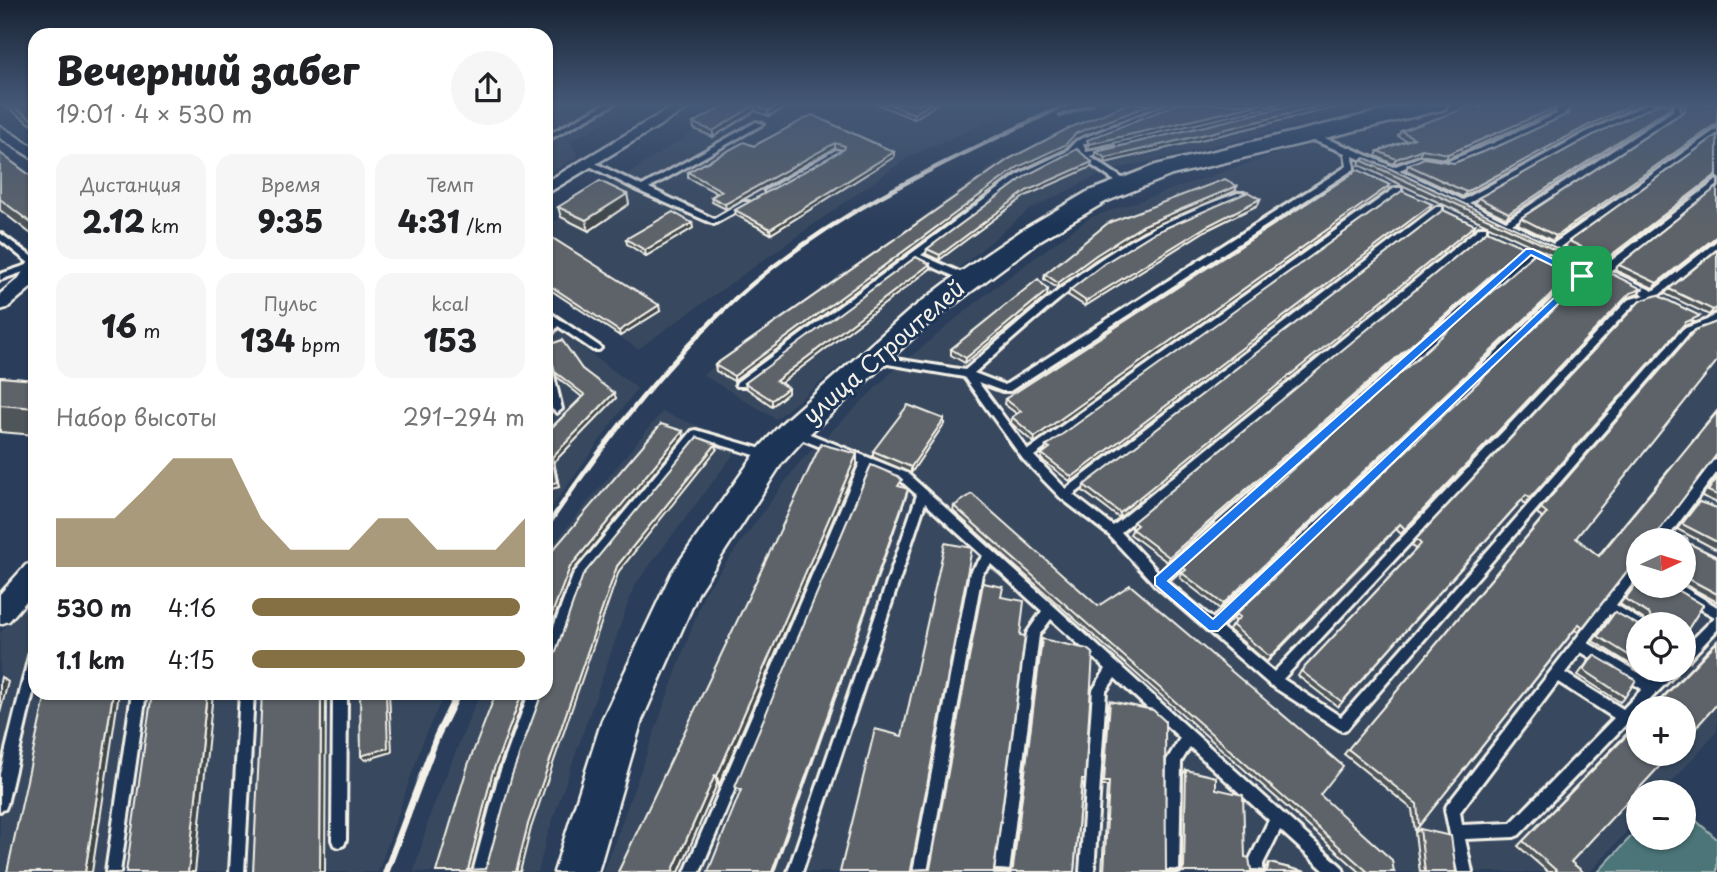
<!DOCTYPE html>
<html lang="ru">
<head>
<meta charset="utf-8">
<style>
  body { margin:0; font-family:"Playpen Sans",sans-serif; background:#f6f6f6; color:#202124; height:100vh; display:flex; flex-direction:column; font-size:26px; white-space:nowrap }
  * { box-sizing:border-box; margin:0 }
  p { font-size:23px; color:#757577 }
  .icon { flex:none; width:38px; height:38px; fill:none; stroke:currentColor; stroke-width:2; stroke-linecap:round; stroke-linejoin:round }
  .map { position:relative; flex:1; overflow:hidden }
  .sheet { position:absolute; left:28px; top:28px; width:525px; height:672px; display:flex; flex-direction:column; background:#fff; border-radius:21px; box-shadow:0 2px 5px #0004 }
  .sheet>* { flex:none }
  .needle { width:46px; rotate:86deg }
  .buttons { position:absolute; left:1626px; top:528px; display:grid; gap:14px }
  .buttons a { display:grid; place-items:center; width:70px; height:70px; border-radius:50%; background:#fff; box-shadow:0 2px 5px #0004; font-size:35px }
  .pin { position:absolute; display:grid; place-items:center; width:60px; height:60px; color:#fff; margin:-30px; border-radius:14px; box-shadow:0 4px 10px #0006 }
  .round { display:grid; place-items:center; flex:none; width:74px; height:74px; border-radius:37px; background:#f6f6f6 }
  .overview { display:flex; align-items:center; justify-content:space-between; height:119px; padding:0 28px }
  h1 { font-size:38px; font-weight:800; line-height:52px }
  .figures { display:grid; grid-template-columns:repeat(3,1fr); gap:10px; height:119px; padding:7px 28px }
  .figures div { display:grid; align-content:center; border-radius:18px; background:#f6f6f6; text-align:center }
  .figures b { font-size:30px; font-weight:800 }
  .figures small { font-size:19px; font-weight:400 }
  .figures p { font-size:19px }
  .chart { height:196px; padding:14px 28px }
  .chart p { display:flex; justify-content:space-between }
  .chart svg { width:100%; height:126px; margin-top:7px; fill:#847042; opacity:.7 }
  ul { padding:0 28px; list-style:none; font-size:23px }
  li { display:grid; grid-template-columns:112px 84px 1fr; align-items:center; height:52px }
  li i { height:18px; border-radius:9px; background:#847042 }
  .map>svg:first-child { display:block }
  .built { fill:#39495f; fill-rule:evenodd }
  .green { fill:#4c7478; stroke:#a0b2b0; stroke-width:2 }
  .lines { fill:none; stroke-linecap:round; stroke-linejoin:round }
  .lane-casing { stroke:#f4f1e8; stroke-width:6 }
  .street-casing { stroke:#f4f1e8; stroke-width:5 }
  .secondary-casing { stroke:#f4f1e8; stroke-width:5 }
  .lane { fill:#1d3557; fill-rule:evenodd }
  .street { fill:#1d3557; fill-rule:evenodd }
  .secondary { fill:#1d3557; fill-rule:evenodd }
  .rail-far2 { stroke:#f4f1e8; stroke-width:4.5 }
  .rail-far1 { stroke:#f4f1e8; stroke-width:5 }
  .rail { stroke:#f4f1e8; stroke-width:7 }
  .wall { fill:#50565a; stroke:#f4f1e8; stroke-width:2 }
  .shaded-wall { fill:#41464a; stroke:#f4f1e8; stroke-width:2 }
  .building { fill:#5d6469; stroke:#f4f1e8; stroke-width:2 }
  .route { fill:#1a73e8; stroke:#fff; stroke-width:2; fill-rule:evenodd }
  .labels { text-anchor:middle; stroke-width:6; stroke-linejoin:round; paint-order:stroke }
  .street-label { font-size:23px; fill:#f4f1e8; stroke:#1d3557 }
</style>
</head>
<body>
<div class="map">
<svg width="1717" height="872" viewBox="0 0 1717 872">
  <rect width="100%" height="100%" fill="#2a3e5b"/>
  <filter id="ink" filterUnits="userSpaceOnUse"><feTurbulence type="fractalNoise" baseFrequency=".0143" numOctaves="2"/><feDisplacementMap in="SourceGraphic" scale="14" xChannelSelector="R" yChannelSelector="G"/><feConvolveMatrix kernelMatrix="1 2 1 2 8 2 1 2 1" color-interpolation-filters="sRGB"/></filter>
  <g filter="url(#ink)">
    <g class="built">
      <path d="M546,104H640L570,141L578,157L546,175Z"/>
      <path d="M735,104H1031L910,156L638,349L546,287V227Z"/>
      <path d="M1122,104H1386L1104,172L1029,210L776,419L703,375L998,162Z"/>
      <path d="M1472,104H1717V731L1662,793H1638V819L1590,872H604L705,592L799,463L892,372L990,291L1089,218L1293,148ZM1638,541H1684V586H1638ZM1638,625H1684V670H1638ZM1638,709H1684V754H1638Z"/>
      <path d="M546,321L637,388L546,516Z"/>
      <path d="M662,412L742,443L634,586L547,836L538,872H414L431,812L480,693H546V553Z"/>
      <path d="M35,593V693H445L425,735L378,872H0V633Z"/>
    </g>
    <path class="green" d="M1684,810L1717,839V872H1598L1638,829V838H1684Z"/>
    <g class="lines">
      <defs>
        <g id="lane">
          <path d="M605,104H614L546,141V136Z"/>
          <path d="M1170,104H1180L1083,144L1086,152L1114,147V151L1089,156L1128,182V186H1122L1080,157L1077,149L1072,156L1025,178L921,255L971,277V281H965L915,259L745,386H737L736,384L737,382L1019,174L1066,152L1076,141Z"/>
          <path d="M1568,104H1577L1564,112V117L1497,148L1450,166L1421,161L1399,170L1463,200L1585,133L1648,104H1669L1666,106L1652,107L1591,137L1469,203L1506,221L1673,111V104H1679L1680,114L1512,224L1553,244L1717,129V134L1560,247L1603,267L1717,180V186L1610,271L1653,291L1717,241V248L1659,295L1658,298L1634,304L1283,679L1341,717L1683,329L1707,320L1717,313V321L1713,324L1689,333L1347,729L1342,731L1269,684L1155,585L1109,535L1061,498L1023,459L964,377L876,362L871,359L876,356L965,370C1021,322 1078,268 1144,233C1174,216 1206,205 1238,193H1244V197C1212,209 1179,220 1149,237C1085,272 1029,325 974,373L1005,385L1347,166L1345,153L1305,137V133H1311L1351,148L1393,167L1420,157L1446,162L1491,144L1557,114V109ZM1353,156L1390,172L1594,270L1579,274L1213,619L1167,581L1533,253V249H1527L1159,573L1121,532L1486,231V227H1480L1113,526L1073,495L1442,211V207H1436L1066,489L1034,456L1401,192V188H1395L1028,450L978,382L1002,391H1010L1354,169ZM1601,274L1645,295L1628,300L1274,672L1221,627L1585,278Z"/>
          <path d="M756,122L763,124L649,188L714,219L743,202H749L750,204L714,224L639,191L586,164L590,162H593L642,186Z"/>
          <path d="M836,150L843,152L772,193H766L765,191Z"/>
          <path d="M0,233L35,259V268L0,280V274L30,264L0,240Z"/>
          <path d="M546,310L599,346L601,348L599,350H593L558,326L549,338L546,339V329L552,321L546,317Z"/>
          <path d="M546,361L551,364L562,409L557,413L552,409L546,384Z"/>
          <path d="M795,428L907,473L1342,867L1344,872H1326L1280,830L1263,864V872H1249L1248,863L1269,820L1190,747L1181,762L1179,872H1165L1167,760L1180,738L1115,678L1106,691L1094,872H1080L1093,690L1106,669L1051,619L1039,635L1009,872H995L1027,633L1042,611L991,564L982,574L927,872H913L970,572L983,556L925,503L802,872H788L917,495L899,479L869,467L700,872H685L860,463L791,435L790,432L791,429Z"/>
          <path d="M696,430L772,452L773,455L772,458L768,459L698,438L583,579L552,665L551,669L546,671V648L574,573L692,431Z"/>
          <path d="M1717,460V472L1665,541H1652L1713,461Z"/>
          <path d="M1638,562V576L1616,605L1642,621L1644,625H1638V630L1609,614L1588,643L1651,680L1661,670H1676L1675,674L1641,709H1638V712L1519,835L1514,837L1465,839L1472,872H1458L1445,810L1447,805L1634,564ZM1581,652L1642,689L1623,709L1565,673ZM1558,682L1614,718L1511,823L1462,825L1460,812Z"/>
          <path d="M30,577L35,580V619L31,618L29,614L24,582L26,578Z"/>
          <path d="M1665,586H1682L1717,607V630L1689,660L1684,662V648L1715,617L1667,590Z"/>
          <path d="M35,650V684L7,804L5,809L0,811V774L29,656L30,652Z"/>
          <path d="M132,693H146L120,872H106Z"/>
          <path d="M240,693H254L244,872H230Z"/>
          <path d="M333,693H347L346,840L344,845L339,847L334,845L332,840Z"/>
          <path d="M529,693H543L512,779L487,872H473L498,779Z"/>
        </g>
        <g id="street">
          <path d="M677,104H695L546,194V182Z"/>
          <path d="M0,126L35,148V160L0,138Z"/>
          <path d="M35,261L33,286L7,308L0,310V294L19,278L28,263Z"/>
          <path d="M35,562V591L9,621L0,624V594L26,565Z"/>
        </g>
        <path id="secondary" d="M1411,104H1448L1445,109L1172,175L1105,202L1042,239L929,323L804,439L782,463L699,591L642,720L598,872H554L602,720L672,572L760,447L782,423L909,311L959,273L1024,229L1087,192L1156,165Z"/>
      </defs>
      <use href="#lane" class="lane-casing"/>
      <use href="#street" class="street-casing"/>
      <use href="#secondary" class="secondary-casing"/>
      <use href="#lane" class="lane"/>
      <use href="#street" class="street"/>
      <use href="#secondary" class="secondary"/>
      <g class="rail-far2">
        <path d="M1060,116L1093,104"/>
        <path d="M734,300C828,213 953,158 1068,104"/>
      </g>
      <path class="rail-far1" d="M546,528C599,448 665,364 736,298"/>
      <path class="rail" d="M386,872L437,736L458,693"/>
    </g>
    <g class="wall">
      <path d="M2,104H35V127Z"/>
      <path d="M728,104H794L769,116L755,111L713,137L694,129L693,123Z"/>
      <path d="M876,104H937L914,119Z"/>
      <path d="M1127,104H1164L1075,139L1064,150L1017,172L734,381L716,371L715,365L1009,159Z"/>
      <path d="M1298,104H1349L1105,163L1095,157L1096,152Z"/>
      <path d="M1491,104H1562L1558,106L1554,112L1446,159L1419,155L1393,164L1376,156L1378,151L1407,141L1398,136L1401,131Z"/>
      <path d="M1577,104H1642L1584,131L1463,197L1406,170L1408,165L1454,163L1501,145L1566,115L1570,108Z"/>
      <path d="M1681,104H1717V128L1715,127L1553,241L1518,224L1521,218L1681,113Z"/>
      <path d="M1670,110L1506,218L1475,203L1478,198Z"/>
      <path d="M812,115L894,152V157L771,234L736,215L735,210L843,150L835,148L726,209L712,202L711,197L717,193L688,178V172L754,146Z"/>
      <path d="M1717,135V178H1715L1603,264L1565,247L1569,241Z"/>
      <path d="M1077,149L1091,167L1025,196L939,260L926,254L927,249Z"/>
      <path d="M0,153L35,179V237L0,210Z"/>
      <path d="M1361,160L1590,264L1587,269L1583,270L1359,165Z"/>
      <path d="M1390,185L1388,190L1034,443L1011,423L1012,417L1017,414L1004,404L1005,399Z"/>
      <path d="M1237,186L1235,191L1143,231L1095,260L1057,288L1044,279L1045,274Z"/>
      <path d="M1717,187V239H1715L1653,288L1615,270L1619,265Z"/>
      <path d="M627,194L629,204L589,231L561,217L558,207Z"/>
      <path d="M1260,199L1258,205L1205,231L1085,306L1068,295L1070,290Z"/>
      <path d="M1429,210L1071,482L1041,459L1042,454L1045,451L1046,446Z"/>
      <path d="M1475,225L1472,231L1119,518L1083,491L1084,485Z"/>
      <path d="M693,228L646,256L627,244L626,239Z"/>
      <path d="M546,234L660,311L620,336L546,287Z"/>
      <path d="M1523,247L1519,253L1167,562L1130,534L1133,529L1131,527L1133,522Z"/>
      <path d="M930,264V269L781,383L788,388V393L772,406L746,388L745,383Z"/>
      <path d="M1575,272L1571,278L1220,609L1180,578L1182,574L1181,572L1183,567Z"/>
      <path d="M1590,275L1638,294L1626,298L1401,534L1396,529L1267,662L1229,630L1232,625L1236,621L1233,619L1236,614Z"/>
      <path d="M1669,289L1717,311L1709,315L1665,294Z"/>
      <path d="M1047,296L965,363L951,355V349Z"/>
      <path d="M1640,301L1695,322L1681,327L1525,504L1522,500L1338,707L1298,676L1301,671L1416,549L1412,545L1416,539Z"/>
      <path d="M1717,322V361L1576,538L1598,556L1717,411V458L1713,459L1655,536L1657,538H1670L1674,535L1687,538L1688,543L1717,557V602L1684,584V541H1638V561H1634L1583,627L1578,632L1575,630L1419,826L1415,831L1412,809L1344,754L1542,518L1537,513L1695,330Z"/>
      <path d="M546,346L582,369L616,398L554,462L559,487L546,490V425L547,432L582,397L557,377L552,362L546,359Z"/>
      <path d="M0,377L35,380V435L0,432Z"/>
      <path d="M944,424L911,473L873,457V451Z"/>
      <path d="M857,454V464L719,785L717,784L679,872H618Z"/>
      <path d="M1717,476V503L1702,496Z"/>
      <path d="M1699,502L1717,508V550L1677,529Z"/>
      <path d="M954,506L1098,606L1320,795L1394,872H1360L953,511Z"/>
      <path d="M1638,580V586H1671L1703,605L1684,635V625H1646L1643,619L1620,604Z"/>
      <path d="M1001,597L1020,635L994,870L1010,871L1012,869L1042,639L1085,780L1084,785L1082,784L1074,872L912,870L930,869Z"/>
      <path d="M1615,612L1638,625V669L1593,641L1610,617Z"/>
      <path d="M1717,641V704L1684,709H1651Z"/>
      <path d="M1594,655L1625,697L1620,702L1578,675L1589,660Z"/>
      <path d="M1640,670H1654L1648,675Z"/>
      <path d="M1110,701L1166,870L1182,871L1183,774L1186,770L1216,789L1251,870L1264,871L1269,863L1306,872H1102L1107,786H1102L1108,706Z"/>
      <path d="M1638,722V754L1571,862L1583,872H1548L1518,846Z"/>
      <path d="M1420,829L1456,872H1420L1415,833Z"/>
    </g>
    <g class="shaded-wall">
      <path d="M782,104H794L769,116L768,111Z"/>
      <path d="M930,104H937L914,119V114Z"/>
      <path d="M1152,104H1164L1075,139L1064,150L1017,172L734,381V376L1018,167L1076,133Z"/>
      <path d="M1262,104H1282L1088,149L1089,144Z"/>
      <path d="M1330,104H1349L1105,163L1106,158Z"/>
      <path d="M1634,104H1642L1584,131L1463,197L1466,192L1587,126Z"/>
      <path d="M755,105V111L713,137V131Z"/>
      <path d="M1674,105L1670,110L1506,218L1509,213Z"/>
      <path d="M1557,107L1554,112L1446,159L1448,154Z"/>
      <path d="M35,116V126L30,118Z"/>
      <path d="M1717,123L1715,127L1553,241L1556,236Z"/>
      <path d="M835,143V148L726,209L725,204Z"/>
      <path d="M1422,149L1419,155L1393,164L1396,159Z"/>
      <path d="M894,152V157L771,234L770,229Z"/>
      <path d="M1092,162L1091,167L1025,196L939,260L940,255L1026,191Z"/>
      <path d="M1717,174L1715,178L1603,264L1606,259Z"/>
      <path d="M1390,185L1388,190L1034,443L1035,437Z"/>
      <path d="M1237,186L1235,191L1143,231L1095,260L1057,288L1058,283L1096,255L1144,225Z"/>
      <path d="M627,194L629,204L589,231L586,220Z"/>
      <path d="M1260,199L1258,205L1205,231L1085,306L1086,301L1207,226Z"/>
      <path d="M1432,204L1429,210L1071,482L1072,477Z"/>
      <path d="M692,223L693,228L646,256L645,250Z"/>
      <path d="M1475,225L1472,231L1119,518L1120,513Z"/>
      <path d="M1717,236L1715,239L1653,288L1657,283Z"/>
      <path d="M1523,247L1519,253L1167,562L1169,557Z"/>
      <path d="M930,264V269L777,386L776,381Z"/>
      <path d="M1575,272L1571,278L1220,609L1223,604Z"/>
      <path d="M1642,289L1638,294L1626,298L1401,534L1405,529L1630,293Z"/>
      <path d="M1048,290L1047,296L965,363L966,358Z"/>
      <path d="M659,305L660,311L620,336L619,331Z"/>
      <path d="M1717,308V311L1709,315L1713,310Z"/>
      <path d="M788,388V393L772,406V400Z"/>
      <path d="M614,393L616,398L554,462L559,487L546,490V485L552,457Z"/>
      <path d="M944,419V424L911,473V467Z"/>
      <path d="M683,431L684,437L572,572L546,640V629L570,567Z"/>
      <path d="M716,444L717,449L619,571L531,828L520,872H516L528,824L617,566Z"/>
      <path d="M857,454V464L719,785L717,776Z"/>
      <path d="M908,489L907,494L774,872H772Z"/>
      <path d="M1400,524L1396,529L1267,662L1270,657Z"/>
      <path d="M1,677L8,682L0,713V682Z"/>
      <path d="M113,693H119L92,872H85Z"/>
      <path d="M207,693H213L195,872H188Z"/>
      <path d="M321,693H326L325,872H320Z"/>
      <path d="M386,693H389L392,752L365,760L361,756Z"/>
      <path d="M522,693H526L495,778L471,872L468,870L492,774Z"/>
      <path d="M715,775L717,784L679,872H672Z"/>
    </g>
    <g class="building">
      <path d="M9,104H35V116L30,118Z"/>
      <path d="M728,104H782L768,111L755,105L713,131L693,123Z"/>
      <path d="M889,104H930L914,114Z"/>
      <path d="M1127,104H1152L1076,133L1065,145L1018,167L734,376L715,365L1009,159L1069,128Z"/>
      <path d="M1177,104H1262L1089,144L1087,140Z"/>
      <path d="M1298,104H1330L1106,158L1096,152Z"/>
      <path d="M1491,104H1558L1557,107L1448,154L1422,149L1396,159L1378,151L1414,138L1401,131L1475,105L1480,108Z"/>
      <path d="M1577,104H1634L1587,126L1466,192L1408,165L1424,158L1454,163L1501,145L1568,114L1570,108Z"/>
      <path d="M1660,104L1674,105L1509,213L1478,198L1595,134L1656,105Z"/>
      <path d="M1685,104H1717V123L1556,236L1521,218L1685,111Z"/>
      <path d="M812,115L894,152L770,229L735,210L844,149L845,146L835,143L725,204L711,197L722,191L688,172L744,142L754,146Z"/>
      <path d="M1717,135V174L1606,259L1569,241Z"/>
      <path d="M1077,149L1092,162L1026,191L940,255L927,249L1027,175Z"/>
      <path d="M0,153L35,179V226L0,199Z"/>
      <path d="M1365,158L1391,169L1590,264L1587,265L1361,160Z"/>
      <path d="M1358,170L1390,185L1035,437L1012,417L1021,411L1005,399Z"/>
      <path d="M1225,179L1237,186L1144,225L1096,255L1058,283L1045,274L1108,223Z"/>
      <path d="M600,181L627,194L586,220L558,207Z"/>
      <path d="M1717,187V236L1657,283L1619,265Z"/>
      <path d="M1402,191L1432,204L1072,477L1042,454L1050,448L1046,446Z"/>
      <path d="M1248,192L1260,199L1207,226L1086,301L1070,290L1105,263L1152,234Z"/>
      <path d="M1443,210L1475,225L1120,513L1084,485Z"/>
      <path d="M673,212L692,223L645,250L626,239Z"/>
      <path d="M1487,231L1523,247L1169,557L1132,529L1137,525L1133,522Z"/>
      <path d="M546,234L659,305L619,331L546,283Z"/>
      <path d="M1717,250V308L1713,310L1669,289Z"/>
      <path d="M1535,253L1575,272L1223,604L1182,573L1186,570L1183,567Z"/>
      <path d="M916,257L930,264L776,381L788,388L772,400L745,383Z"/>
      <path d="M1606,271L1642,289L1630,293L1405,529L1400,524L1270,657L1232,625L1240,617L1236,614L1590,275Z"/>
      <path d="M1038,279L1048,290L966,358L951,349Z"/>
      <path d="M1657,295L1700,316L1686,322L1530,498L1526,495L1342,702L1301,671L1421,544L1416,539L1640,301Z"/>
      <path d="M1717,322V361L1576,538L1599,556L1717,412V454L1655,536L1657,538H1670L1674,535L1687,538L1688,543L1717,557V594L1689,579H1684V541H1638V557L1583,627L1579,624L1419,826L1417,804L1348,749L1547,513L1541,508L1695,330Z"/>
      <path d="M562,340L582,369L614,393L552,457L557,482L546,485V428L547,432L585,395L555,372L551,356L546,354V346Z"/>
      <path d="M0,377L35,380V408L0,405Z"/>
      <path d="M908,405L944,419L911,467L873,451Z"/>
      <path d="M661,424L683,431L570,567L546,629V567L549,560L546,559V558Z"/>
      <path d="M697,437L716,444L617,566L528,824L516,872H436L468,765L496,693H522L492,774L468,870L486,869L512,775L542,693H546V668L551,665L583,575Z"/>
      <path d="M821,444L857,454L717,776L715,775L672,872H618Z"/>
      <path d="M871,465L898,476L902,480L898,486L908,489L772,872H708L741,790L735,787Z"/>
      <path d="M1717,478V495L1708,491Z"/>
      <path d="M972,494L1098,606L1130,585L1343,766L1320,795L1392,860L1394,872H1368L954,506Z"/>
      <path d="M1699,502L1717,508V542L1682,524Z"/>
      <path d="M945,543L972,548L911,870L930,869L983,583L1003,587L1001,597L1024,601L1020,635L1025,636L994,870L1010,871L1013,868L1042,639L1087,649L1093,654L1085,780H1082L1074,872H840L875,729L902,736Z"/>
      <path d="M1638,582V586H1671L1703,605L1685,634L1684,633V625H1646L1652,620L1649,614L1625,599Z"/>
      <path d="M1615,612L1638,625V661L1598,636Z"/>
      <path d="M1717,642V704L1684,741V709H1652Z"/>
      <path d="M1594,655L1636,680L1625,697L1584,670Z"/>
      <path d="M46,693H113L85,872H7Z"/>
      <path d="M152,693H207L188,872H126Z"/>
      <path d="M262,693H321L320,872H253Z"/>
      <path d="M360,693H386L388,748L361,756Z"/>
      <path d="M1110,701L1153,710L1165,721L1166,870L1182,871L1184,868L1186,770L1216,777V789L1243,795L1245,857L1249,858L1251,870L1267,871L1269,863L1306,872H1104L1109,782H1104Z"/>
      <path d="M1638,724V754H1671L1571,862L1583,872H1558L1523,841Z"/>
      <path d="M1420,829L1451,836L1456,872H1425Z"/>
    </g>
  </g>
  <linearGradient id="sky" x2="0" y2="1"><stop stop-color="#172232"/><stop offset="0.46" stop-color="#445877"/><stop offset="1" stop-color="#445877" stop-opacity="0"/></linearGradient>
  <rect width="1717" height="226" fill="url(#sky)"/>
  <path class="route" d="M1526,249H1533L1587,276L1218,631H1209L1155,585V577ZM1531,255L1576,277L1213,619L1168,581Z"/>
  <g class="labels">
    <g class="street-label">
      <text transform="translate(884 352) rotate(-41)" y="8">улица Строителей</text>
    </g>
  </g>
</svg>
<div class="buttons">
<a><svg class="needle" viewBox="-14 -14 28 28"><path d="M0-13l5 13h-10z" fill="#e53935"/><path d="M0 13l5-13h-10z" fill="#757577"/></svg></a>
<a><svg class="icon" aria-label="locate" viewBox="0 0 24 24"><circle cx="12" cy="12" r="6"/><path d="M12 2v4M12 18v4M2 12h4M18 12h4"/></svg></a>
<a>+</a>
<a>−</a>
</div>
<div class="pin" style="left:1582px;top:276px;background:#1e9e55"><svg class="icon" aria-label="arrive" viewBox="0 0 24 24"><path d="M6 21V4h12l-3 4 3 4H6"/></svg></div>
<section class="sheet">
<div class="overview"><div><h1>Вечерний забег</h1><p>19:01 · 4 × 530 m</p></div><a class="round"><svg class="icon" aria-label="share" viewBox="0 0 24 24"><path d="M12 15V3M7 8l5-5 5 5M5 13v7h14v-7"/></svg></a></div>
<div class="figures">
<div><p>Дистанция</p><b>2.12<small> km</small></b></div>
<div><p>Время</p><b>9:35</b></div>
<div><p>Темп</p><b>4:31<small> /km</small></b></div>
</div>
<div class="figures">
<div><b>16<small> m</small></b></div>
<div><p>Пульс</p><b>134<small> bpm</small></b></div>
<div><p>kcal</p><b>153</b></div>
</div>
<div class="chart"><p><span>Набор высоты</span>291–294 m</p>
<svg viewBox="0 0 160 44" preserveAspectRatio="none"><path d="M0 44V27L10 27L20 27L30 17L40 6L50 6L60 6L70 27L80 38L90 38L100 38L110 27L120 27L130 38L140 38L150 38L160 27V44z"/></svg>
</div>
<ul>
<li><b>530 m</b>4:16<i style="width:98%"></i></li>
<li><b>1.1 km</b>4:15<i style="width:100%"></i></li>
</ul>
</section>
</div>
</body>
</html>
